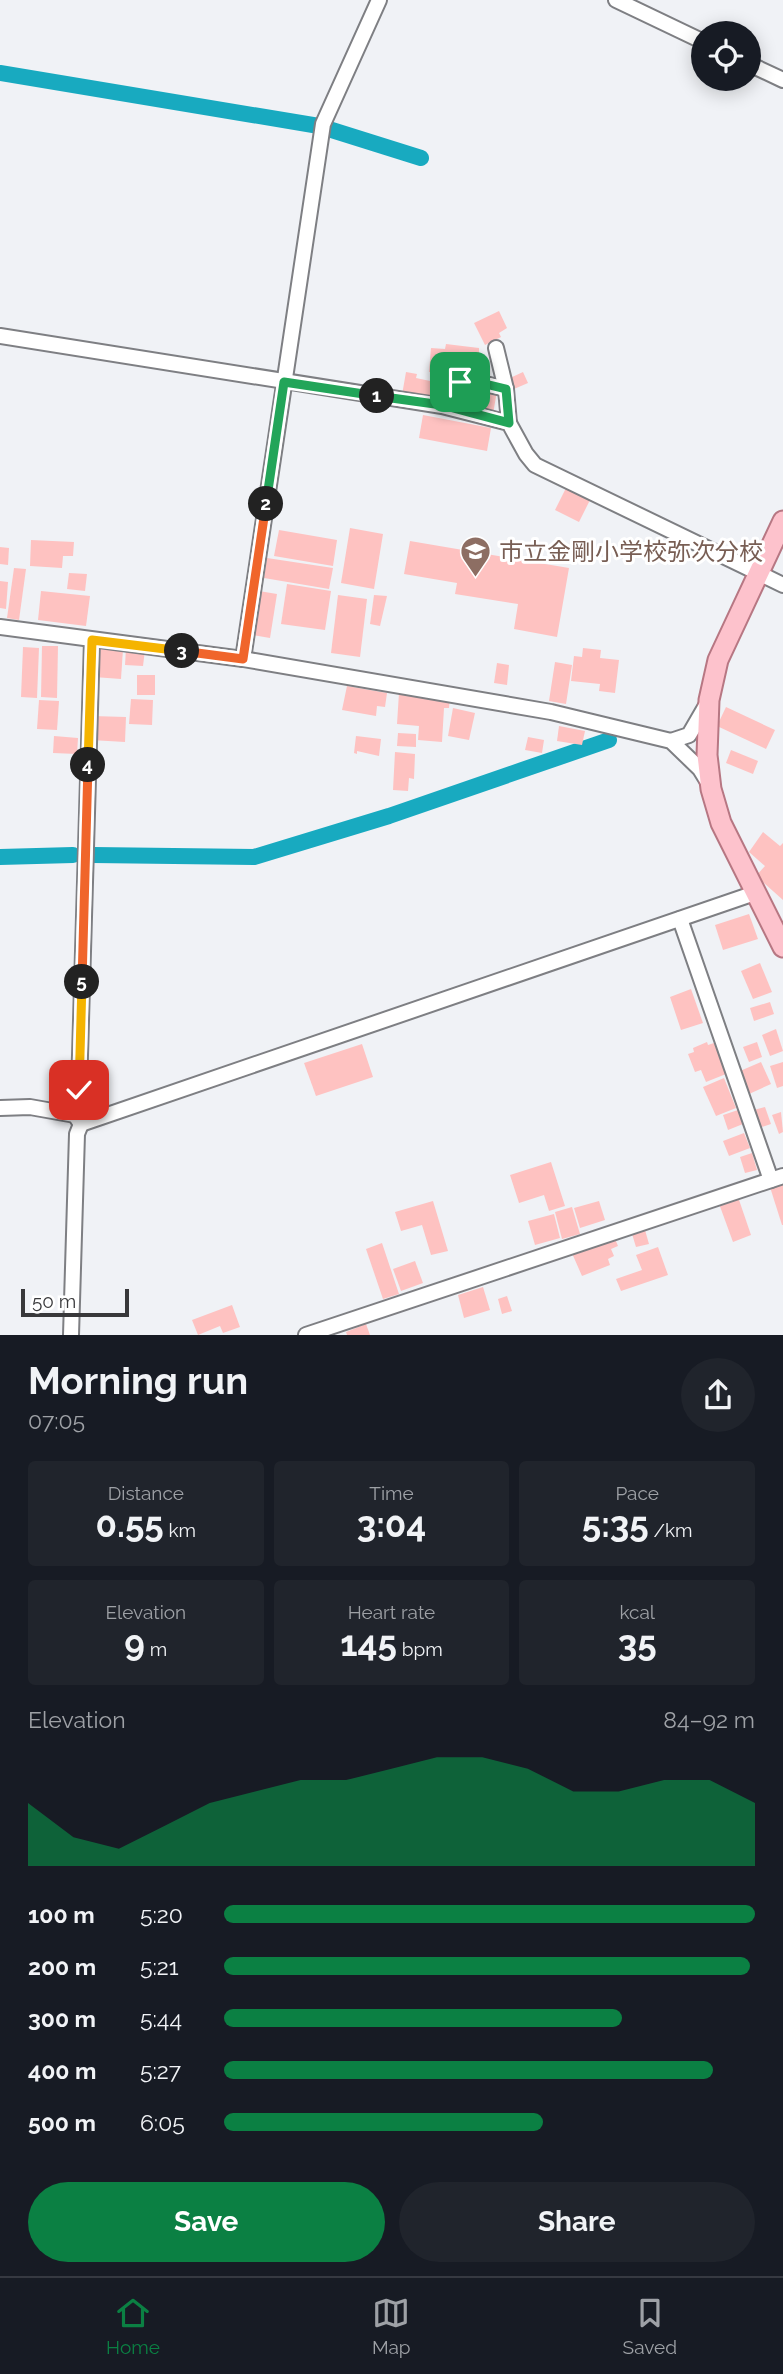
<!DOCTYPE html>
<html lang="en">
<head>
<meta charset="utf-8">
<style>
  body { margin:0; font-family:Raleway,"Noto Sans JP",sans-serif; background:#20242c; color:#f1f3f6; height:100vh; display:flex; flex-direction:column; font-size:26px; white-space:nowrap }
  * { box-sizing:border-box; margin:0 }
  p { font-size:23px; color:#9ea1a6 }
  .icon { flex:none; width:38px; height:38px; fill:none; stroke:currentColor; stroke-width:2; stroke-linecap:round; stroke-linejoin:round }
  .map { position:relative; height:1335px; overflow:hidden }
  .sheet { display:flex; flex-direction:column; background:#171b24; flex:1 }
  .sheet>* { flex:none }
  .controls { position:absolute; left:691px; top:21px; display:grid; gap:14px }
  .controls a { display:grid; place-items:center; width:70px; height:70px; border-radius:50%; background:#171b24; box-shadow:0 4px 18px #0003; font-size:35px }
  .scale { position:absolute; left:21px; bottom:18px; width:108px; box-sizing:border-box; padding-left:7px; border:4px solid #38383a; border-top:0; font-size:19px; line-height:24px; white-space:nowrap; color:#38383a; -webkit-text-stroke:5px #fff; paint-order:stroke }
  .pin { position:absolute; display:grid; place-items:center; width:60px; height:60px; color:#fff; margin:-30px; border-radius:14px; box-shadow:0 4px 10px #0006 }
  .km { position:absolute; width:35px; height:35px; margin:-18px; border-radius:50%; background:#222; color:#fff; font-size:19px; line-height:35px; text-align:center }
  .round { display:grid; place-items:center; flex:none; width:74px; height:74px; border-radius:37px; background:#20242c }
  .head { display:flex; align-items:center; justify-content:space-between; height:119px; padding:0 28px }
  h1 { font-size:38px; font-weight:700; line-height:52px }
  .metrics { display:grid; grid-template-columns:repeat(3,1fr); gap:10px; height:119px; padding:7px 28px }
  .metrics div { display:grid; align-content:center; border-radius:7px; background:#20242c; text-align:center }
  .metrics b { font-size:35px; font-weight:700 }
  .metrics small { font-size:19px; font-weight:400 }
  .metrics p { font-size:19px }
  .chart { height:196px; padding:14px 28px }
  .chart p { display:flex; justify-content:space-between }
  .chart svg { width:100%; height:126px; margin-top:7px; fill:#0b8043; opacity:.7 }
  .primary-button { display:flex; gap:14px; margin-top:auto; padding:14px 28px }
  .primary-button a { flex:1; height:80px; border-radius:42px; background:#0b8043; color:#fff; font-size:28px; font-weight:700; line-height:80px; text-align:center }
  .primary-button a+a { background:#20242c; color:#f1f3f6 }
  ul { padding:0 28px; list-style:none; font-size:23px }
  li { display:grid; grid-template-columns:112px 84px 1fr; align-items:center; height:52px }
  li i { height:18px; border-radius:9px; background:#0b8043 }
  .tabs { display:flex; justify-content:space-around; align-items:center; height:98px; border-top:2px solid #363941; background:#171b24; font-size:19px; color:#9ea1a6 }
  .tabs a { display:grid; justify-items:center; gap:4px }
  .tabs .active { color:#0b8043 }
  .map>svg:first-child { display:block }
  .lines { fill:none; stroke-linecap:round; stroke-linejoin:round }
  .canal { stroke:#18aac0; stroke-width:16 }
  .building { fill:#fec2c1 }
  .minor-casing { stroke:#7e7f83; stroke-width:18 }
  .major-casing { stroke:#b77783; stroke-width:23 }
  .minor { stroke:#fff; stroke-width:14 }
  .major { stroke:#fdc2cc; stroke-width:19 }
  .split-1-casing { stroke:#fff; stroke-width:14 }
  .split-2-casing { stroke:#fff; stroke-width:14 }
  .split-3-casing { stroke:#fff; stroke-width:14 }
  .split-4-casing { stroke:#fff; stroke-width:14 }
  .split-5-casing { stroke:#fff; stroke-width:14 }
  .split-6-casing { stroke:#fff; stroke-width:14 }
  .split-1 { stroke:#22a559; stroke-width:9 }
  .split-2 { stroke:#22a559; stroke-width:9 }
  .split-3 { stroke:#f0652b; stroke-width:9 }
  .split-4 { stroke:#f5b400; stroke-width:9 }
  .split-5 { stroke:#f0652b; stroke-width:9 }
  .split-6 { stroke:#f5b400; stroke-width:9 }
  .labels { text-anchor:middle; stroke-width:6; stroke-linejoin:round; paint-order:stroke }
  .education-label { font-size:24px; fill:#785e54; stroke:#fff; text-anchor:start }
</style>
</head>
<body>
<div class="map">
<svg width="783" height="1335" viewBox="0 0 783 1335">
  <rect width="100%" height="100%" fill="#f0f2f6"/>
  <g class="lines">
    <g class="canal">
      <path d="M0,73L319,126L421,158"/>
      <path d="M93,855L254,857L389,816L609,740"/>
      <path d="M0,857L73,855"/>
    </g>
  </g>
  <g class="building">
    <path d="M499,311L507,328L499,333L501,337L485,345L474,323Z"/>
    <path d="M446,344L479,348V355L485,356L483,379L447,377V373L429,372L431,348L445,349Z"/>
    <path d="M406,372L417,374L416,378L463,388L464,384L497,391L493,414L402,395Z"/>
    <path d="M523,372L528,383L514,389L510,378Z"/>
    <path d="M423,415L491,428L487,451L419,438Z"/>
    <path d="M566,488L590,500L579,522L555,510Z"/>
    <path d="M350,528L383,534L374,589L341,583Z"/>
    <path d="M279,530L337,540L333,566L274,556Z"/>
    <path d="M31,540L74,542L73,556H63L62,568L30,566Z"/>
    <path d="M410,541L569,568L557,637L514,629L518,604L455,594L457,583L404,574Z"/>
    <path d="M0,547L9,548L8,565L0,564Z"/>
    <path d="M267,558L333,568L329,589L264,578Z"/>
    <path d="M14,568L26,569L19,620L7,618Z"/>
    <path d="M69,573L87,574L85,591L67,589Z"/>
    <path d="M0,581L8,582L6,609L0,608Z"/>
    <path d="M287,584L331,591L325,630L281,624Z"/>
    <path d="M41,591L90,596L86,626L38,620Z"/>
    <path d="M259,591L277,594L270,638L252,635Z"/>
    <path d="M338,595L367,599L360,657L331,653Z"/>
    <path d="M374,595L387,596L380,626L370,624Z"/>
    <path d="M42,646H58L57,698L41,697Z"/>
    <path d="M23,647L39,648L37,698L21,697Z"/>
    <path d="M96,647L123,649L121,679L94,677Z"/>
    <path d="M126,648L145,650L143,666L125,665Z"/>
    <path d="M583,648L601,650L600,658L619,660L615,693L599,691L600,684L571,681L574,656L582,657Z"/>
    <path d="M555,662L572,665L566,704L549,701Z"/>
    <path d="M497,663L509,665L507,685L494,683Z"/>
    <rect x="137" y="675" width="18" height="20"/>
    <path d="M347,686L387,693L385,707L377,706L376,716L342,710Z"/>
    <path d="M399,693L450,696L449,708H444L442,742L418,740L419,726L397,724Z"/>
    <path d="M131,699L153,700L152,725L129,724Z"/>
    <path d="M39,700L59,701L57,730L37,729Z"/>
    <path d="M726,707L775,730L766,749L717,726Z"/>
    <path d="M453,708L475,713L469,740L448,736Z"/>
    <path d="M92,716L126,717L125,742L91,740Z"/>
    <path d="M559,726L585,731L582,745L557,741Z"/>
    <path d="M398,733L416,734V747L397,746Z"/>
    <path d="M54,736L78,738L77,754L53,753Z"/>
    <path d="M356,736L381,739L379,756L357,751V754L354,753Z"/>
    <path d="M528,737L544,740L542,753L525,750Z"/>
    <path d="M731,750L758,761L753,774L726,763Z"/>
    <path d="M395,752L415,754L414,779L409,778L408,791L393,790Z"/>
    <path d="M763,832L780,846L783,843V900L756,876L765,866L749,852Z"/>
    <path d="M749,914L758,939L723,950L715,925Z"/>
    <path d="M760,963L772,992L753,999L741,971Z"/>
    <path d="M691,989L703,1023L681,1030L670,997Z"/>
    <path d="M770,1002L774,1014L754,1021L750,1008Z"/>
    <path d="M776,1029L783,1051L770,1056L762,1035Z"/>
    <path d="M707,1042L708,1045L714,1043L726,1074L706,1082L701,1070L695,1072L688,1054L694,1052L693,1048Z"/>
    <path d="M757,1042L762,1057L749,1062L743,1047Z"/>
    <path d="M362,1044L373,1077L316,1096L304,1063Z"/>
    <path d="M761,1062L771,1084L749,1094L740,1071Z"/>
    <path d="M783,1062V1086L777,1088L770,1066Z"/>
    <path d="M724,1078L736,1108L716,1116L703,1087Z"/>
    <path d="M765,1107L771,1124L756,1129L750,1111Z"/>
    <path d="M738,1110L743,1124L728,1130L723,1115Z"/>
    <path d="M781,1112L783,1132L779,1134L772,1115Z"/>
    <path d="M744,1133L750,1148L729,1156L723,1141Z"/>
    <path d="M752,1153L757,1170L745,1173L740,1157Z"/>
    <path d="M551,1162L565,1206L549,1211L544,1195L519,1203L510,1175Z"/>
    <path d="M783,1179V1225H782L769,1184Z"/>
    <path d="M737,1194L751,1235L733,1242L718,1201Z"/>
    <path d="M433,1201L448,1251L431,1255L422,1225L401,1231L395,1212Z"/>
    <path d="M599,1201L605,1220L580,1228L574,1208Z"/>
    <path d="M572,1207L580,1234L562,1239L555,1212Z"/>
    <path d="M554,1214L560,1238L535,1245L528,1221Z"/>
    <path d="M645,1230L649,1244L636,1247L632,1234Z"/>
    <path d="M613,1234L618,1246L611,1249L614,1256L608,1259L610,1265L582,1276L571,1251Z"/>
    <path d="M382,1243L399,1294L383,1299L366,1249Z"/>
    <path d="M658,1247L668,1275L621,1291L616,1279L642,1270L636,1255Z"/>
    <path d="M415,1261L423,1283L401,1291L393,1269Z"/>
    <path d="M483,1287L490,1310L464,1318L458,1295Z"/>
    <path d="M507,1296L512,1311L502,1314L498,1299Z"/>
    <path d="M232,1305L240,1327L223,1333L220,1326L198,1335L192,1320Z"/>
    <path d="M366,1324L370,1335H347L346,1332Z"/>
  </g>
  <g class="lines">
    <defs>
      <g id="minor">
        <path d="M616,0L704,42"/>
        <path d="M749,64L783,80"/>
        <path d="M0,336L442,406L509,423L526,454L535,465L783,585"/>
        <path d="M496,348L506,389L509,423"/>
        <path d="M460,382H477L506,389"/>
        <path d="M0,627L243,659L551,712L671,741L700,769L708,782"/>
        <path d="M243,659L323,124L379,0"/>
        <path d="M671,741L689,735L707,704"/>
        <path d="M680,919L771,1180"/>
        <path d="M0,1108L30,1107L75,1115"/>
        <path d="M81,1124L755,893"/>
        <path d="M81,1124L75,1115L79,1090L92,640"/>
        <path d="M71,1335L77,1134L81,1124"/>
        <path d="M306,1335L783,1176"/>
      </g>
      <path id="major" d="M783,521L718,660L709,700L707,755L711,789L721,823L783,947"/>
    </defs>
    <use href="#minor" class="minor-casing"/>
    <use href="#major" class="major-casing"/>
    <use href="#minor" class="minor"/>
    <use href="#major" class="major"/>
  </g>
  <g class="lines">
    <defs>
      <path id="split-1" d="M377,396L442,405L509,423L506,389L477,382H460"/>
      <path id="split-2" d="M266,504L284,382L377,396"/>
      <path id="split-3" d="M182,651L243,659L266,504"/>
      <path id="split-4" d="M88,765L92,640L182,651"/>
      <path id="split-5" d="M82,982L88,765"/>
      <path id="split-6" d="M79,1090L82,982"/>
    </defs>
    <use href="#split-1" class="split-1-casing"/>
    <use href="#split-2" class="split-2-casing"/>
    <use href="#split-3" class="split-3-casing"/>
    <use href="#split-4" class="split-4-casing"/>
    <use href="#split-5" class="split-5-casing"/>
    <use href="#split-6" class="split-6-casing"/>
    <use href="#split-1" class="split-1"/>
    <use href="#split-2" class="split-2"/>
    <use href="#split-3" class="split-3"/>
    <use href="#split-4" class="split-4"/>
    <use href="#split-5" class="split-5"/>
    <use href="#split-6" class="split-6"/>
  </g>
  <defs>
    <symbol id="school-pin" viewBox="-11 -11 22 30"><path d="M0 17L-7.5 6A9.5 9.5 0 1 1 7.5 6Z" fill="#8d6e63" stroke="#fff"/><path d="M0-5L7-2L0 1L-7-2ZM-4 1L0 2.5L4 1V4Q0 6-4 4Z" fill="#fff"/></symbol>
  </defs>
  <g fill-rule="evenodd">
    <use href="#school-pin" x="458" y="534" width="35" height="47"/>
  </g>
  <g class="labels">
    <g class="education-label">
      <text x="499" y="560">市立金剛小学校弥次分校</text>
    </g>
  </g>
</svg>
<div class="controls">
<a><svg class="icon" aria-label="locate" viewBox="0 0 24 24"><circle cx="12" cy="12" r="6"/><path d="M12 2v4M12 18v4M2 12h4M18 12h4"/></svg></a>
</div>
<div class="scale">50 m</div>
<div class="pin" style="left:460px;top:382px;background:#1e9e55"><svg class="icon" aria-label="arrive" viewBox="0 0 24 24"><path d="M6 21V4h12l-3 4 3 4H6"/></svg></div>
<div class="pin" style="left:79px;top:1090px;background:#d93025"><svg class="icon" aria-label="check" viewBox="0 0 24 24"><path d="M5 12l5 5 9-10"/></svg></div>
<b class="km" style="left:377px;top:396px">1</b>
<b class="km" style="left:266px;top:504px">2</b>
<b class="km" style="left:182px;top:651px">3</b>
<b class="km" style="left:88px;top:765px">4</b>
<b class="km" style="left:82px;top:982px">5</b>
</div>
<section class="sheet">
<div class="head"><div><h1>Morning run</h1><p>07:05</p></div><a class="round"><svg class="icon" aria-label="share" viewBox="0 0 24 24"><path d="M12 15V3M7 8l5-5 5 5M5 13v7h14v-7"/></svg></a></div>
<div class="metrics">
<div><p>Distance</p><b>0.55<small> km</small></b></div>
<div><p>Time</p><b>3:04</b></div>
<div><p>Pace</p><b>5:35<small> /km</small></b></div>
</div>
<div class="metrics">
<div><p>Elevation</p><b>9<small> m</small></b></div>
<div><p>Heart rate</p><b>145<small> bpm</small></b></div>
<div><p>kcal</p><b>35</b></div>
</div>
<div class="chart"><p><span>Elevation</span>84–92 m</p>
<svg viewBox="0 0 160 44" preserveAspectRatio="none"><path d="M0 44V22L10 34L20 38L30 30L40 22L50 18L60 14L70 14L80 10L90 6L100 6L110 10L120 18L130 18L140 14L150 14L160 22V44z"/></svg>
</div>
<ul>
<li><b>100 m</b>5:20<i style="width:100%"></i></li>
<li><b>200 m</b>5:21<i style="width:99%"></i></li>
<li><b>300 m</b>5:44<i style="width:75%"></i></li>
<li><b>400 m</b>5:27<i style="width:92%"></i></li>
<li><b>500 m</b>6:05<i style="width:60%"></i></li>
</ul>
<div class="primary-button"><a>Save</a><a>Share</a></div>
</section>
<nav class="tabs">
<a class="active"><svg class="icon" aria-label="home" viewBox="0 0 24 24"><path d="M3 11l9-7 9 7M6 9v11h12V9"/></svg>Home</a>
<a><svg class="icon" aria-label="map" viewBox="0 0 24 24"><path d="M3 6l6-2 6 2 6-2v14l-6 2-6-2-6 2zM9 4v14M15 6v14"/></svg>Map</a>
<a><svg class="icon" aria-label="saved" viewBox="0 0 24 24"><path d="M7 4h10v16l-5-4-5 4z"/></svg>Saved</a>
</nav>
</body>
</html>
